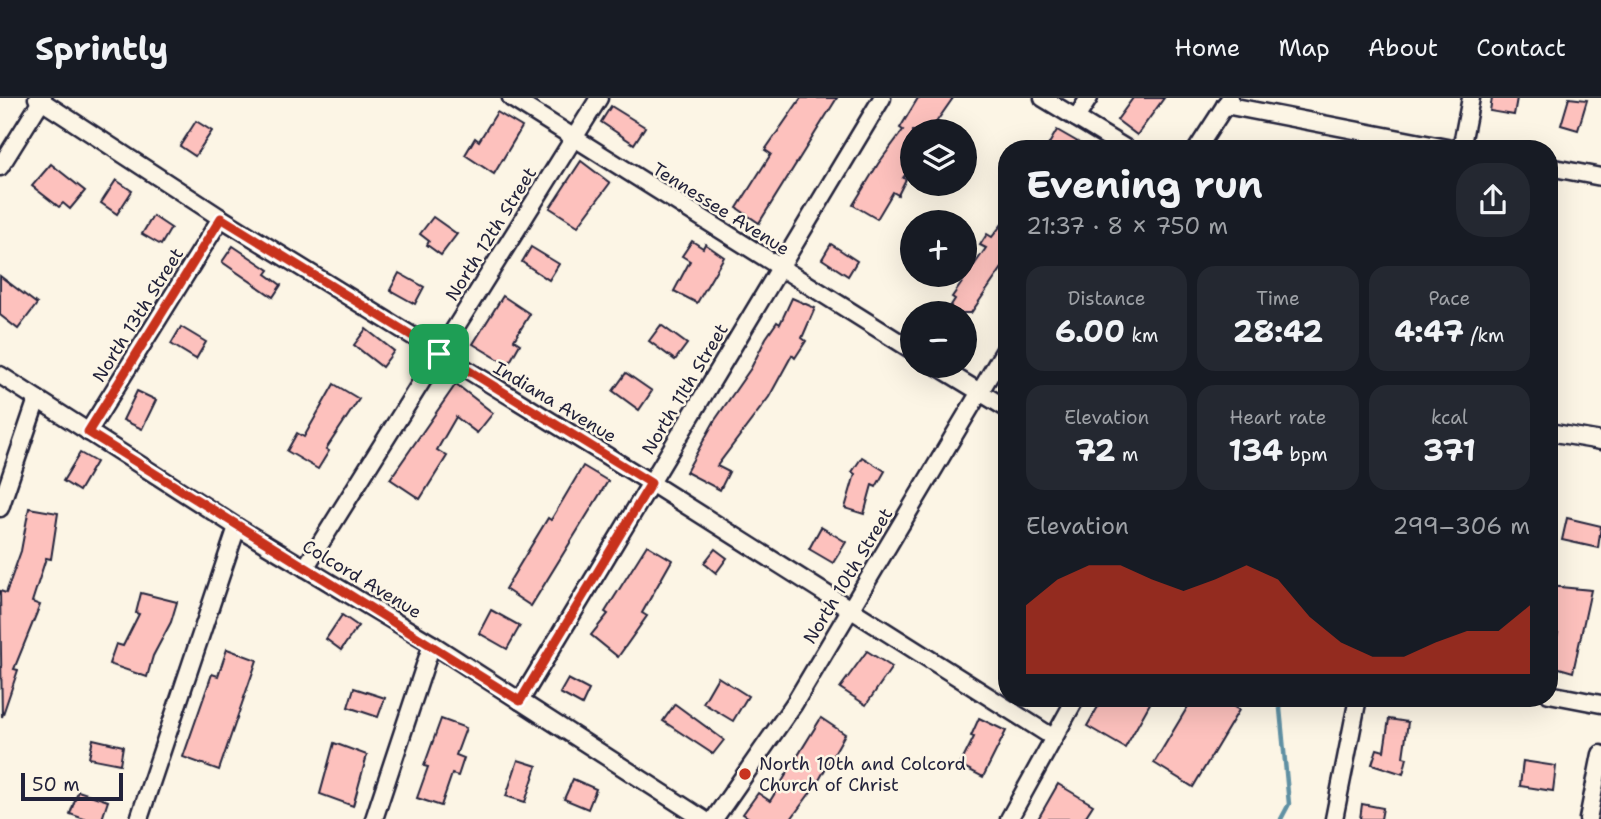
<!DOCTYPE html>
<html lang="en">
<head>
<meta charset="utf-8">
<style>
  body { margin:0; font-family:"Shantell Sans",sans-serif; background:#242831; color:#f1f3f6; height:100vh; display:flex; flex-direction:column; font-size:26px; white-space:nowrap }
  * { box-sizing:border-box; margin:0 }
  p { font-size:23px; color:#9ea1a6 }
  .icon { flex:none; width:38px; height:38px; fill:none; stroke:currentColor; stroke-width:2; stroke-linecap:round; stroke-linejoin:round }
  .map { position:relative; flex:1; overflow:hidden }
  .sheet { position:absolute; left:998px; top:42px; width:560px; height:567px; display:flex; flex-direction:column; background:#171b24; border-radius:28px; box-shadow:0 7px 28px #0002 }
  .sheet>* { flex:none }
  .tools { position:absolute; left:900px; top:21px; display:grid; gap:14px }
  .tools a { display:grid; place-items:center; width:77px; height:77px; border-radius:50%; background:#171b24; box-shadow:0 7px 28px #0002; font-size:35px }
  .scale { position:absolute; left:21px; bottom:18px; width:102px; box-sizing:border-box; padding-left:7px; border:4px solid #22223b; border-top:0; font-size:19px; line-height:24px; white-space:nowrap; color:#22223b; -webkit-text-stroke:5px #fcf5e5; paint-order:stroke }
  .pin { position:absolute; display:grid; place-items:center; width:60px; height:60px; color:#fff; margin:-30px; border-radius:14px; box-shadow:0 4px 10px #0006 }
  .round { display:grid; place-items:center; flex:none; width:74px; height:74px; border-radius:28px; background:#242831 }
  .headline { display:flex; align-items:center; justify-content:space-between; height:119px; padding:0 28px }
  h1 { font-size:38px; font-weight:700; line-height:52px }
  .metrics { display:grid; grid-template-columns:repeat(3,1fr); gap:10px; height:119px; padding:7px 28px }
  .metrics div { display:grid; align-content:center; border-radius:18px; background:#242831; text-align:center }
  .metrics b { font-size:30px; font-weight:700 }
  .metrics small { font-size:19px; font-weight:400 }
  .metrics p { font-size:19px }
  .chart { height:196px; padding:14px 28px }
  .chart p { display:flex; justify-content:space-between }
  .chart svg { width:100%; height:126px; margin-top:7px; fill:#c8321e; opacity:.7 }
  header { display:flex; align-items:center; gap:42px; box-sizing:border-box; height:98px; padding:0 35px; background:#171b24; border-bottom:2px solid #363941 }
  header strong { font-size:33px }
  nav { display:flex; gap:38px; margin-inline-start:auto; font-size:24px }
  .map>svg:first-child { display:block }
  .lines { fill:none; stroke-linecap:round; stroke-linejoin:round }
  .stream { stroke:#6090a3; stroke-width:4.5 }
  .building { fill:#fdc1bd; stroke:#22223b; stroke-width:2 }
  .minor-casing { stroke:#22223b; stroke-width:21 }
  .minor { stroke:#fcf5e5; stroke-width:16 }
  .route-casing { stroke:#fff; stroke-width:14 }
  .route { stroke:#c8321e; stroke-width:9 }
  .poi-dot { fill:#c8321e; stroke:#fcf5e5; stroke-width:2.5 }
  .labels { text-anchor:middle; stroke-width:5; stroke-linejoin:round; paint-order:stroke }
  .street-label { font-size:18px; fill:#22223b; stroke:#fcf5e5 }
  .poi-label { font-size:18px; fill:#22223b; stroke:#fcf5e5; text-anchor:start }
</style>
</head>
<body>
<header>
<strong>Sprintly</strong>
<nav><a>Home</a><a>Map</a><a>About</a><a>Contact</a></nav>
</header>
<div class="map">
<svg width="1601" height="721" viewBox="0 0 1601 721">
  <rect width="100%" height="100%" fill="#fcf5e5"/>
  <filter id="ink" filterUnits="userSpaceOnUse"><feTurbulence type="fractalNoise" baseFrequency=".0143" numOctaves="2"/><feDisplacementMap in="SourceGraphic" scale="14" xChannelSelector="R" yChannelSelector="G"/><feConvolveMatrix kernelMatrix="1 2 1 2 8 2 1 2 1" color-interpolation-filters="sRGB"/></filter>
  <g filter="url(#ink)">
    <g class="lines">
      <path class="stream" d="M1279,600L1289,706L1281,721"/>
    </g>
    <g class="building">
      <path d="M801,0H837L759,125L737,110L771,56L765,52Z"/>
      <path d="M918,0H953L930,33H912V67L903,80L906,81L898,97L893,94L877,121L853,107L878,66L903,32L900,30Z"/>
      <path d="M1133,0H1164L1137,37L1117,22Z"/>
      <path d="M1492,0H1517L1514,17L1490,13Z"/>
      <path d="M1569,0L1587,2L1578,32L1561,27Z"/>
      <path d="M611,8L645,29L634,46L601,24Z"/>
      <path d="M497,14L522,29L494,76L465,57L475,40L479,43Z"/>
      <path d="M196,23L212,33L195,58L180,48Z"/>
      <path d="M1057,32L1090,51H1046Z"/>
      <path d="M581,63L610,85L578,128L550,110Z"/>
      <path d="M51,66L85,93L70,111L63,105L59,109L32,88Z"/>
      <path d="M116,82L132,93L117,116L101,105Z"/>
      <path d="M153,118L171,130L161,147L142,136Z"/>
      <path d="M433,119L457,136L441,157L427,147L429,143L420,136Z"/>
      <path d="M1006,121V164L971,215H946L955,201L952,199L986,150L980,147L987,136L992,139Z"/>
      <path d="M692,143L703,150L705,146L724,159L697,205L674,193L690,163L682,158Z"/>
      <path d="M831,146L857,163L848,178L822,161Z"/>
      <path d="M233,148L269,172L266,176L281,187L273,199L222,164Z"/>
      <path d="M531,149L559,166L549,182L522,164Z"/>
      <path d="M399,175L424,189L415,206L390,192Z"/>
      <path d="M0,178L37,206L18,231L0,217Z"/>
      <path d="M503,198L530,216L514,242L520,246L508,267L473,246Z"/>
      <path d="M792,200L815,210L802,240L806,243L795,260L792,257L769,299L717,368L729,374L720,392L686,374L715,322L751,270L766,240L777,224L780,226Z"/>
      <path d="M661,227L687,246L675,262L649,243Z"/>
      <path d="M181,229L206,244L196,261L171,246Z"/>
      <path d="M366,231L394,253L382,269L354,247Z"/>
      <path d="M626,275L652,293L639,312L613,293Z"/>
      <path d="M334,286L359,301L326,351L329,353L318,371L287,353L297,335L304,339Z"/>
      <path d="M456,286L493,315L477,335L456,319L437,352L447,358L420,401L390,381Z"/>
      <path d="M137,293L156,302L142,331L123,322Z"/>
      <path d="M80,355L96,364L79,393L63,383Z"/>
      <path d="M862,359L885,373L876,389L872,387L864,416L845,410L855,376L852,374Z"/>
      <path d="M583,368L608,383L531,508L505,491L548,420L551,422Z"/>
      <path d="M29,410L58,415L51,461L46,460L32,504L40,507L14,571L18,572L2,619L0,493L6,495L21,453Z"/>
      <path d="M1567,420L1601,428L1598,450L1562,442Z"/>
      <path d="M821,429L846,444L833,465L809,451Z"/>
      <path d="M647,447L672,462L642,515L647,518L618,559L591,537L608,516L605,514Z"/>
      <path d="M715,451L727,460L716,475L704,465Z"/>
      <path d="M1549,488L1591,492L1573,574L1549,567L1558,535L1549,533L1553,507L1549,506Z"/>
      <path d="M141,495L177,504L171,524L153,558L147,579L109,566L116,546L123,548L139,516L136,515Z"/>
      <path d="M491,512L520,528L507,551L479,535Z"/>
      <path d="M342,517L358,528L341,552L326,541Z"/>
      <path d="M227,551L257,562L219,672L183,659L212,576L218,578Z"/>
      <path d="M867,553L892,569L866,607L840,590Z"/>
      <path d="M718,579L748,598L733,623L703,605Z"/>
      <path d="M568,581L589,592L582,607L560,595Z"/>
      <path d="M354,590L385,600L378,619L348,609Z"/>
      <path d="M1103,600H1153L1125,650L1087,628Z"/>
      <path d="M1193,600H1219L1239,612L1193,689L1154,665Z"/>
      <path d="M675,606L724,642L713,656L663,623Z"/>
      <path d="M821,620L845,636L818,684L791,721H751L743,716L758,695L770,703Z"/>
      <path d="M979,620L1006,633L983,679L960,667L974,639L971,638Z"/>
      <path d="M441,621L466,630L456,657L464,660L458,678L452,676L441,708L417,700L428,669L424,668Z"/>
      <path d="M1389,621L1408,624L1403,659L1407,660L1403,676L1372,666L1377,651L1384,653Z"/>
      <path d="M93,641L123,648L120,666L89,660Z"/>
      <path d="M334,645L367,657L353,708L320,696Z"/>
      <path d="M518,662L537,668L525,704L506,698Z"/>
      <path d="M1523,663L1556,668L1553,693L1520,688Z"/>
      <path d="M573,681L596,691L588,711L564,701Z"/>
      <path d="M1058,686L1093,707L1084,721H1038Z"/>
      <path d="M78,693L108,703L102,721H84L70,716Z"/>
      <path d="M1362,706L1383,710L1381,721H1360Z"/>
    </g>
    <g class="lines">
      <defs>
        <g id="minor">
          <path d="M37,0L221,120L651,385L1054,640"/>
          <path d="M511,0L912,252"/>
          <path d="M1043,0L1127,51"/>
          <path d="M1225,7L1452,51"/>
          <path d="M1076,20L1089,0"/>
          <path d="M1197,51L1230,0"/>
          <path d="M1461,51L1471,0"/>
          <path d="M0,69L43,0"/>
          <path d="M1549,69L1601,79"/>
          <path d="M937,268L1006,310"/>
          <path d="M0,277L237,429L432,546L703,721"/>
          <path d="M88,334L221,120"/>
          <path d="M1549,334L1601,343"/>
          <path d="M0,410L37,301"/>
          <path d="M305,470L599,0"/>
          <path d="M1549,596L1601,606"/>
          <path d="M520,603L882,0"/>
          <path d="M139,721L237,429"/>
          <path d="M374,721L432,546"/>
          <path d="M714,721L794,606L1006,250"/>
          <path d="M1009,721L1076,600"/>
          <path d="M1334,721L1358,600"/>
          <path d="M1588,721L1601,656"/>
        </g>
      </defs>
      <use href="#minor" class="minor-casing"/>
      <use href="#minor" class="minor"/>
    </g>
  </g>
  <g class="lines" filter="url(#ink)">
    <defs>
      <path id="route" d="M221,120L651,385L520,603L88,334Z"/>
    </defs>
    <use href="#route" class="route-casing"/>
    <use href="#route" class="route"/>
  </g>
  <circle class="poi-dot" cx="745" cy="676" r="7"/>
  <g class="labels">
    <g class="street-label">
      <text transform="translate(721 111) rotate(32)" y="6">Tennessee Avenue</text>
      <text transform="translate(491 136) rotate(-58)" y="6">North 12th Street</text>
      <text transform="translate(138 217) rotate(-58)" y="6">North 13th Street</text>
      <text transform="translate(685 291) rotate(-59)" y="6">North 11th Street</text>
      <text transform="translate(555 304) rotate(31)" y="6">Indiana Avenue</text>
      <text transform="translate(848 478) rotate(-59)" y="6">North 10th Street</text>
      <text transform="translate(362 481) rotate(31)" y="6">Colcord Avenue</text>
    </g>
    <g class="poi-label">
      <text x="759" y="672">North 10th and Colcord<tspan x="759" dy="21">Church of Christ</tspan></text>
    </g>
  </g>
</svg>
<div class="tools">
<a><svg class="icon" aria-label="layers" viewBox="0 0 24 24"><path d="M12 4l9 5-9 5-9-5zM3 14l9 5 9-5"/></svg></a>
<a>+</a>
<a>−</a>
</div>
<div class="scale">50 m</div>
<div class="pin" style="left:439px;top:256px;background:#1e9e55"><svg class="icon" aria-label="arrive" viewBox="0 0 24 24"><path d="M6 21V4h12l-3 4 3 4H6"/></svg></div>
<section class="sheet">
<div class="headline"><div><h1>Evening run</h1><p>21:37 · 8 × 750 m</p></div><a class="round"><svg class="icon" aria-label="share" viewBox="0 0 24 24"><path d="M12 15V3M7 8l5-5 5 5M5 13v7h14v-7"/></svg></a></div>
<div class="metrics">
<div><p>Distance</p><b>6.00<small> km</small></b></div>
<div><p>Time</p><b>28:42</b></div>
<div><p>Pace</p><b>4:47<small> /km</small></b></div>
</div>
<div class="metrics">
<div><p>Elevation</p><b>72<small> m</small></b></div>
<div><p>Heart rate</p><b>134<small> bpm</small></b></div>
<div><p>kcal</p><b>371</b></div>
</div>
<div class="chart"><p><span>Elevation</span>299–306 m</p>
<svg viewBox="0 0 160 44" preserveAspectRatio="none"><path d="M0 44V20L10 11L20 6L30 6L40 11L50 15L60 11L70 6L80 11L90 24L100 33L110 38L120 38L130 33L140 29L150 29L160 20V44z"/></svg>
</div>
</section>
</div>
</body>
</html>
